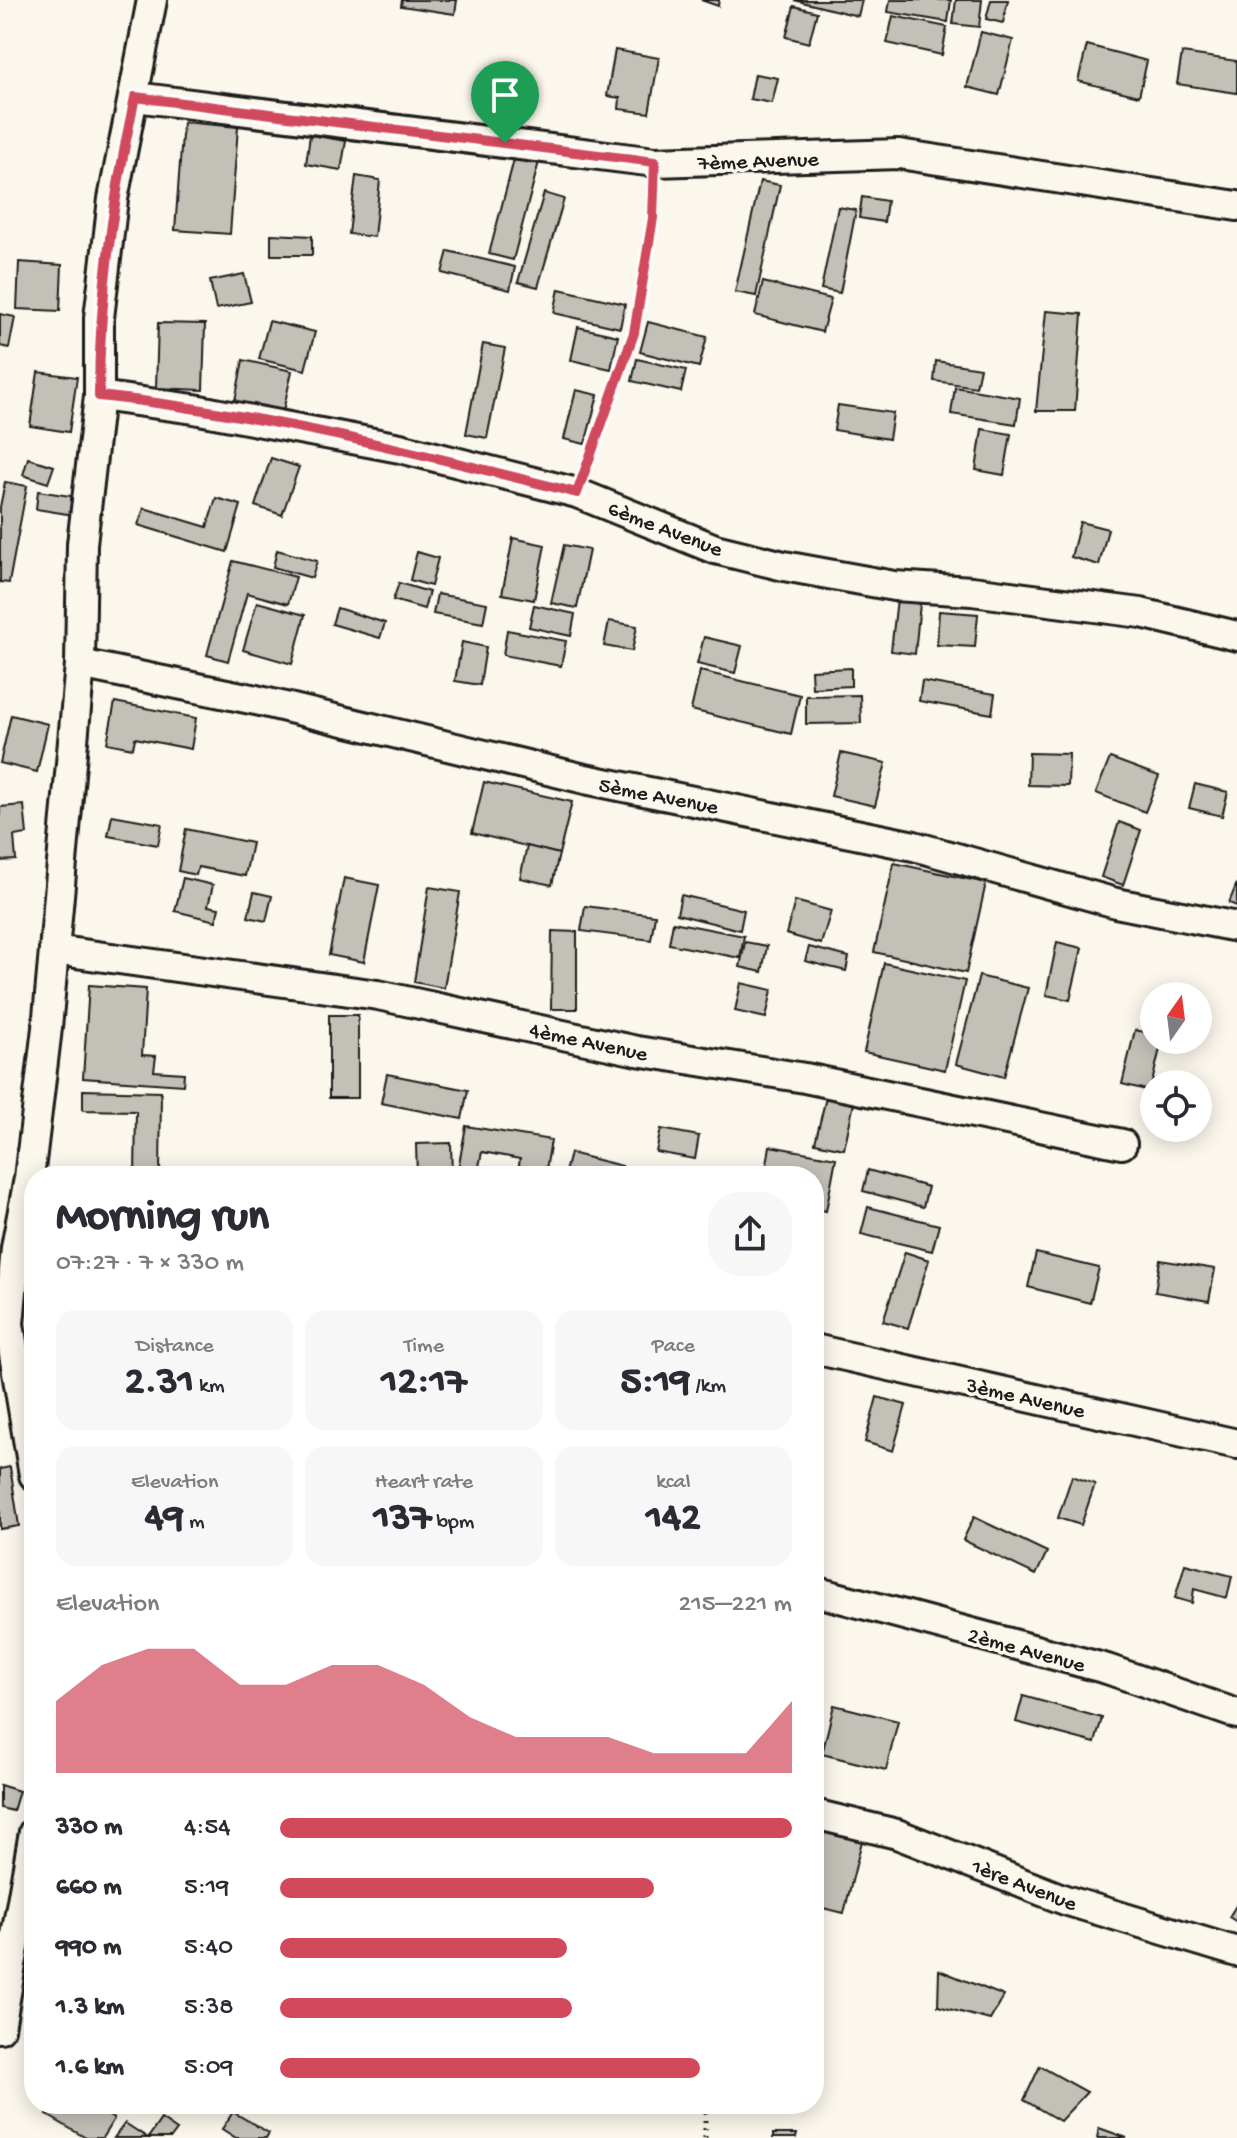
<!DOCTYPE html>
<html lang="en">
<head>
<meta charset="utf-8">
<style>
  body { margin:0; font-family:"Gochi Hand",sans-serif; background:#f7f7f7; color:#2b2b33; height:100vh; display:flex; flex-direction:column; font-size:30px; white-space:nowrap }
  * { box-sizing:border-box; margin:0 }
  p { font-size:26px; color:#7c7c81 }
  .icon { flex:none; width:44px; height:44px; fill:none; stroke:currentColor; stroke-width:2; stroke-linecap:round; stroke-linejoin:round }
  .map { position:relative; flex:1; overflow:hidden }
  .panel { position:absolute; left:24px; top:1166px; width:800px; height:948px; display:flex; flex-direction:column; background:#fff; border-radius:32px; box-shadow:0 4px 20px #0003 }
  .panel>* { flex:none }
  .needle { width:52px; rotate:14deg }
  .buttons { position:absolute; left:1140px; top:982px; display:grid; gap:16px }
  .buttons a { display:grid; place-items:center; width:72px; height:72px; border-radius:50%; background:#fff; box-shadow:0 4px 20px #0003; font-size:40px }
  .pin { position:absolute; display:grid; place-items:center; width:68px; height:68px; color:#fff; margin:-82px -34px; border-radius:50% 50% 50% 0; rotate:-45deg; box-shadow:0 0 8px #0007 }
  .pin .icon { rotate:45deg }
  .round { display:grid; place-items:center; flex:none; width:84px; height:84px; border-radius:32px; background:#f7f7f7 }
  .headline { display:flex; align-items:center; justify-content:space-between; height:136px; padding:0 32px }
  h1 { font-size:44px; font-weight:800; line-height:60px }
  .figures { display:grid; grid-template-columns:repeat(3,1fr); gap:12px; height:136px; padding:8px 32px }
  .figures div { display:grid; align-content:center; border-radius:20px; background:#f7f7f7; text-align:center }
  .figures b { font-size:40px; font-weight:800 }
  .figures small { font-size:22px; font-weight:400 }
  .figures p { font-size:22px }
  .chart { height:224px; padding:16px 32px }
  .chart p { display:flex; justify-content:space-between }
  .chart svg { width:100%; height:144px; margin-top:8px; fill:#d1495b; opacity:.7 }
  ul { padding:0 32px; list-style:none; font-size:26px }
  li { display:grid; grid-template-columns:128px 96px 1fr; align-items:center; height:60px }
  li i { height:20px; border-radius:10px; background:#d1495b }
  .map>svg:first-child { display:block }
  .building { fill:#c3c0b8; stroke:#1c1c1c; stroke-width:2 }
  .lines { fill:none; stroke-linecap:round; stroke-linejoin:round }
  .minor-casing { stroke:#1c1c1c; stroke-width:34 }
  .path { stroke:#1c1c1c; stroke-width:5; stroke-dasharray:2 6; stroke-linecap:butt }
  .minor { stroke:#fbf7ec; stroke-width:28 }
  .route-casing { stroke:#fff; stroke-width:16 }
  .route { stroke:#d1495b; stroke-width:10 }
  .labels { text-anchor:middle; stroke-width:7; stroke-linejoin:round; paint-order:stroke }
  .street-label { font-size:22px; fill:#1c1c1c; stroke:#fbf7ec }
</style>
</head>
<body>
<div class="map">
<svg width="1237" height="2138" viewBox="0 0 1237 2138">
  <rect width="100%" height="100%" fill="#fbf7ec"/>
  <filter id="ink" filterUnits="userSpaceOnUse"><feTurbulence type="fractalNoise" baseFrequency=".0125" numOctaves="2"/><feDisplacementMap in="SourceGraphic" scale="16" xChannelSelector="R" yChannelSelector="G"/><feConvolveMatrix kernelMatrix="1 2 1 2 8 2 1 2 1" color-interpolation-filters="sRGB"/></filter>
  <g filter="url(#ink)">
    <g class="building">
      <path d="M402,0H457L455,14L401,6Z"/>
      <path d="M701,0H719L718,6Z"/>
      <path d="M794,0H862L858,16Z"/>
      <path d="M890,0H951L948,22L888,12Z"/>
      <path d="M956,0H982L979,27L953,24Z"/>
      <path d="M991,0H1008L1003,23L986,19Z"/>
      <path d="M794,6L817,12L809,43L786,37Z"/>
      <path d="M893,16L947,27L942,55L887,43Z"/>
      <path d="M981,32L1013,40L999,95L967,87Z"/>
      <path d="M1087,45L1147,61L1139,96L1078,81Z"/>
      <path d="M615,50L659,58L649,113L619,109L620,98L607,96Z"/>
      <path d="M1182,53L1237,61V93L1177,84Z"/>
      <path d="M755,74L778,78L772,103L750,99Z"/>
      <path d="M183,122L238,127L230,234L175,230Z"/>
      <path d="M310,135L346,141L341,170L306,164Z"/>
      <path d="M516,152L540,158L513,260L489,254Z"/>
      <path d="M356,176L380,180L374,237L349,234Z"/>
      <path d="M760,181L780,185L756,296L735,292Z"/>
      <path d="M544,193L564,199L538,287L518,282Z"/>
      <path d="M862,197L887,201L884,222L859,218Z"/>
      <path d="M838,207L856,210L840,293L821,289Z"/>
      <path d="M271,234L312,236V255H271Z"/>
      <path d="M448,251L515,267L510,290L442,273Z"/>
      <path d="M19,262L62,265L60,311L17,309Z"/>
      <path d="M244,274L251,302L216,309L210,281Z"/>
      <path d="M763,282L831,299L822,332L755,315Z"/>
      <path d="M559,289L625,304L620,328L554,313Z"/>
      <path d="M1046,311L1082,314L1075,411H1036Z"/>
      <path d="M0,314L15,317L9,348L0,346Z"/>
      <path d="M269,321L315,332L305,370L259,359Z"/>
      <path d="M648,322L707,337L699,367L640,352Z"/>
      <path d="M158,323L205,324L203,390L156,388Z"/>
      <path d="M578,327L618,336L611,369L571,360Z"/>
      <path d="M483,344L505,348L487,438L466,434Z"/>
      <path d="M637,359L686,370L681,392L632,381Z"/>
      <path d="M243,360L292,371L282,416L234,406Z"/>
      <path d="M936,361L980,368L976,387L934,381Z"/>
      <path d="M38,372L77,377L69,432L30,426Z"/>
      <path d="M955,387L1020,398L1016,424L951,414Z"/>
      <path d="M576,390L598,395L585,444L564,439Z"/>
      <path d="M838,405L893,413L889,439L834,430Z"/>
      <path d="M982,429L1011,434L1004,475L976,470Z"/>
      <path d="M28,458L54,466L48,483L23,475Z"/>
      <path d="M271,458L299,467L282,515L255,506Z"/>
      <path d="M5,482L27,486L9,583L0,582V507Z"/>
      <path d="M38,491L77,497L74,515L36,509Z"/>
      <path d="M216,498L241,505L227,552L138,525L144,508L207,527Z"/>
      <path d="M1080,522L1108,529L1099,565L1071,557Z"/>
      <path d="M513,538L545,545L534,600L502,594Z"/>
      <path d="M564,545L589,550L577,608L551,603Z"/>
      <path d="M277,550L317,561L312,578L273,567Z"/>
      <path d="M417,552L438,558L431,586L410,580Z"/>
      <path d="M233,561L296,577L288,604L247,593L228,661L207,655Z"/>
      <path d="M399,583L429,592L424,609L393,600Z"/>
      <path d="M898,590L921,593L915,654L891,651Z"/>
      <path d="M437,594L487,603L483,623L433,614Z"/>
      <path d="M257,602L305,615L292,664L243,650Z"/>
      <path d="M534,605L575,614L571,636L529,627Z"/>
      <path d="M337,608L385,623L380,638L332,624Z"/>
      <path d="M939,611L978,614L975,647L937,645Z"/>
      <path d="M609,621L637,626L632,651L604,646Z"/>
      <path d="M507,630L566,641L561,666L503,655Z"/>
      <path d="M704,637L742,646L735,673L697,664Z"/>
      <path d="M462,642L486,647L480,685L455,681Z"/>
      <path d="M851,668V686L812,688L811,670Z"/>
      <path d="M700,671L800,695L791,734L691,710Z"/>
      <path d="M922,681L995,694L992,714L919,701Z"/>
      <path d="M860,695L861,723L806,724V696Z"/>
      <path d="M115,702L196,718L191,749L135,738L133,748L107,743Z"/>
      <path d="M11,715L48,724L37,772L0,763Z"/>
      <path d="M841,753L886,763L875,806L831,796Z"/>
      <path d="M1029,753L1069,754L1068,786L1028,785Z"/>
      <path d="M1110,758L1159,776L1145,812L1096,793Z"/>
      <path d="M484,782L572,802L559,854L472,833Z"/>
      <path d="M1195,784L1228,792L1222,816L1189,808Z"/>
      <path d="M24,805L27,834L14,836L16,860L0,861V807Z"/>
      <path d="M112,815L162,824L158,845L108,836Z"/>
      <path d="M1119,822L1141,830L1123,885L1101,877Z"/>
      <path d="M186,829L252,843L245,876L198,867L196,875L178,871Z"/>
      <path d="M527,846L559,854L552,885L520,878Z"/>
      <path d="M894,863L986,883L966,973L874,952Z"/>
      <path d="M183,878L213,885L208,906L219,908L216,921L175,911Z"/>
      <path d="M344,878L379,885L364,962L329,955Z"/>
      <path d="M1237,883V906L1229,903Z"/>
      <path d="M429,887L460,892L444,988L414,982Z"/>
      <path d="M254,892L272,896L266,921L248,917Z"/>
      <path d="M681,895L744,910L740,930L677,914Z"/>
      <path d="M795,901L831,911L821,944L786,934Z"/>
      <path d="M585,906L655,915L651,940L581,931Z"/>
      <path d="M673,922L744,936L740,958L669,944Z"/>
      <path d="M552,931L577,932V1009H551Z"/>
      <path d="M745,942L767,946L762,972L740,967Z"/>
      <path d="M1057,942L1082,948L1070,1000L1046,995Z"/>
      <path d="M809,947L849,957L846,971L805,961Z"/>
      <path d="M884,963L965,981L945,1070L864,1052Z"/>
      <path d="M979,976L1028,988L1004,1077L956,1064Z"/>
      <path d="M741,983L772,990L766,1018L735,1011Z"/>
      <path d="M89,985L146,989L142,1055L156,1056L154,1071L184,1073L183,1085L83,1078Z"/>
      <rect x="329" y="1015" width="29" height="83"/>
      <path d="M1135,1030L1154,1034V1040H1162L1150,1091L1122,1084Z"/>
      <path d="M387,1074L468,1090L462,1119L381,1103Z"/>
      <path d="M83,1090L161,1092L160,1176H135L136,1111L83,1110Z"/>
      <path d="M827,1093L855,1099L844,1149L815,1143Z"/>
      <path d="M466,1126L551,1140L545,1176H517L520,1159L482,1152L477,1176L457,1175Z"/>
      <path d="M661,1129L699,1136L695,1159L656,1152Z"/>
      <path d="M451,1143L452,1176H417L416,1144Z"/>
      <path d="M770,1146L836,1158L826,1211L814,1209V1176H765Z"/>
      <path d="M570,1153L622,1166L619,1176H564Z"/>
      <path d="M868,1170L928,1187L923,1207L863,1191Z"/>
      <path d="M868,1207L939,1225L932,1251L861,1234Z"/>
      <path d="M905,1252L929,1260L908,1328L883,1321Z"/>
      <path d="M1036,1253L1099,1268L1090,1303L1028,1287Z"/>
      <path d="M1160,1260L1215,1269L1209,1301L1155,1292Z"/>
      <path d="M877,1397L906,1405L893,1451L865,1442Z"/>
      <path d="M10,1467L19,1526L0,1529V1469Z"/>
      <path d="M1072,1476L1095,1484L1081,1525L1058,1518Z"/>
      <path d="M974,1517L1047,1552L1036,1575L963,1540Z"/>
      <path d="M1185,1564L1232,1576L1227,1598L1194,1589L1192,1603L1175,1598Z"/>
      <path d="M1023,1696L1102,1718L1095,1743L1016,1722Z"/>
      <path d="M834,1705L898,1721L886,1770L822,1754Z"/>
      <path d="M0,1785L19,1791L13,1811L0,1808Z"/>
      <path d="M814,1829L862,1841L844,1913L814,1906Z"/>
      <path d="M1237,1904V1922L1229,1917Z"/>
      <path d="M939,1970L1004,1996L990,2020L938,2006Z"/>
      <path d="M1040,2066L1087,2092L1060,2121L1024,2100Z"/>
      <path d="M53,2104H89L114,2119L102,2138H86L47,2115Z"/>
      <path d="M233,2112L269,2133L266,2138H236L222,2129Z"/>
      <path d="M161,2119L177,2130L171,2138H148Z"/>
      <path d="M125,2123L148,2138H114Z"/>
      <path d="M1099,2128L1127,2138H1097Z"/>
      <path d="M773,2134H797L796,2138H773Z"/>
    </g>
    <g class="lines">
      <defs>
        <g id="minor">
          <path d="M135,97L655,162L899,154L1237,206"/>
          <path d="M99,396L194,409L400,448L577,493L715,549L784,566L894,586L972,591L1141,613L1237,636"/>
          <path d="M80,664L256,700L585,779L914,846L1116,903L1237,927"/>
          <path d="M54,950L378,995L637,1051L805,1078L1122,1144"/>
          <path d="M814,1349L1237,1444"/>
          <path d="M34,1475L9,1324L16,1248L29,1178L47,1028L80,664L82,544L99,396V318L113,199L152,0"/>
          <path d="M814,1591L1107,1669L1237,1714"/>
          <path d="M814,1814L897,1834L1065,1900L1237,1952"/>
          <path d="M0,2028L34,1832"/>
        </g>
      </defs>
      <use href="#minor" class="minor-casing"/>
      <g class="path">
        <path d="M586,467L634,333L654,191"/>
        <path d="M705,2104V2138"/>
      </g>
      <use href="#minor" class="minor"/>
    </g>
  </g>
  <g class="lines" filter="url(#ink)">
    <defs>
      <path id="route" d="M135,97L655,162L653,218L634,333L577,493C420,453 261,413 99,396C99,294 113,197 135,97Z"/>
    </defs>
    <use href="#route" class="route-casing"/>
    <use href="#route" class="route"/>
  </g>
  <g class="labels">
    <g class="street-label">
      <text transform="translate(758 159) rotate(-2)" y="8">7ème Avenue</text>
      <text transform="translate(666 527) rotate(21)" y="8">6ème Avenue</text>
      <text transform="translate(659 794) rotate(11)" y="8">5ème Avenue</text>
      <text transform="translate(589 1040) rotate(12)" y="8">4ème Avenue</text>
      <text transform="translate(1026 1396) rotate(13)" y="8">3ème Avenue</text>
      <text transform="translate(1027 1648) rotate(15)" y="8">2ème Avenue</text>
      <text transform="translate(1025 1883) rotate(21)" y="8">1ère Avenue</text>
    </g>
  </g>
</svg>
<div class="buttons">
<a><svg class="needle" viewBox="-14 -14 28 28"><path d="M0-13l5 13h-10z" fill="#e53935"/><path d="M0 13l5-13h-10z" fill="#7c7c81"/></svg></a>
<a><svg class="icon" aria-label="locate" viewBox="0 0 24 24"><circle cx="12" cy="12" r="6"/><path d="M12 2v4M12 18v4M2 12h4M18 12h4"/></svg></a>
</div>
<div class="pin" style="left:505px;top:143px;background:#1e9e55"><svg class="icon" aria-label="arrive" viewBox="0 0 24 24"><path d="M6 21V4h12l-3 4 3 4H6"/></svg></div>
<section class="panel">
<div class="headline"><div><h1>Morning run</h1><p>07:27 · 7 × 330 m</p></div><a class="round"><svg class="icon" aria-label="share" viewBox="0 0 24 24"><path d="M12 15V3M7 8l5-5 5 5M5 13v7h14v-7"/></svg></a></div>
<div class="figures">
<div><p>Distance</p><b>2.31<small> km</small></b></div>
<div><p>Time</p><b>12:17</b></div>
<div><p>Pace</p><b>5:19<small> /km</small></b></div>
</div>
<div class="figures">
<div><p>Elevation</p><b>49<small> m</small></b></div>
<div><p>Heart rate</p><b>137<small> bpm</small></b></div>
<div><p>kcal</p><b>142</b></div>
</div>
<div class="chart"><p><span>Elevation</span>215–221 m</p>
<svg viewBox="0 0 160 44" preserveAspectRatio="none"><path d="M0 44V22L10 11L20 6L30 6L40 17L50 17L60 11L70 11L80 17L90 27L100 33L110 33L120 33L130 38L140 38L150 38L160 22V44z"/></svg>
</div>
<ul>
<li><b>330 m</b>4:54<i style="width:100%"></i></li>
<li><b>660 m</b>5:19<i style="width:73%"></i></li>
<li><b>990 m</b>5:40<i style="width:56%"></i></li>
<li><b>1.3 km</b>5:38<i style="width:57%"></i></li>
<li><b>1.6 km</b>5:09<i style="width:82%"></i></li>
</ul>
</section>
</div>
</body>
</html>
